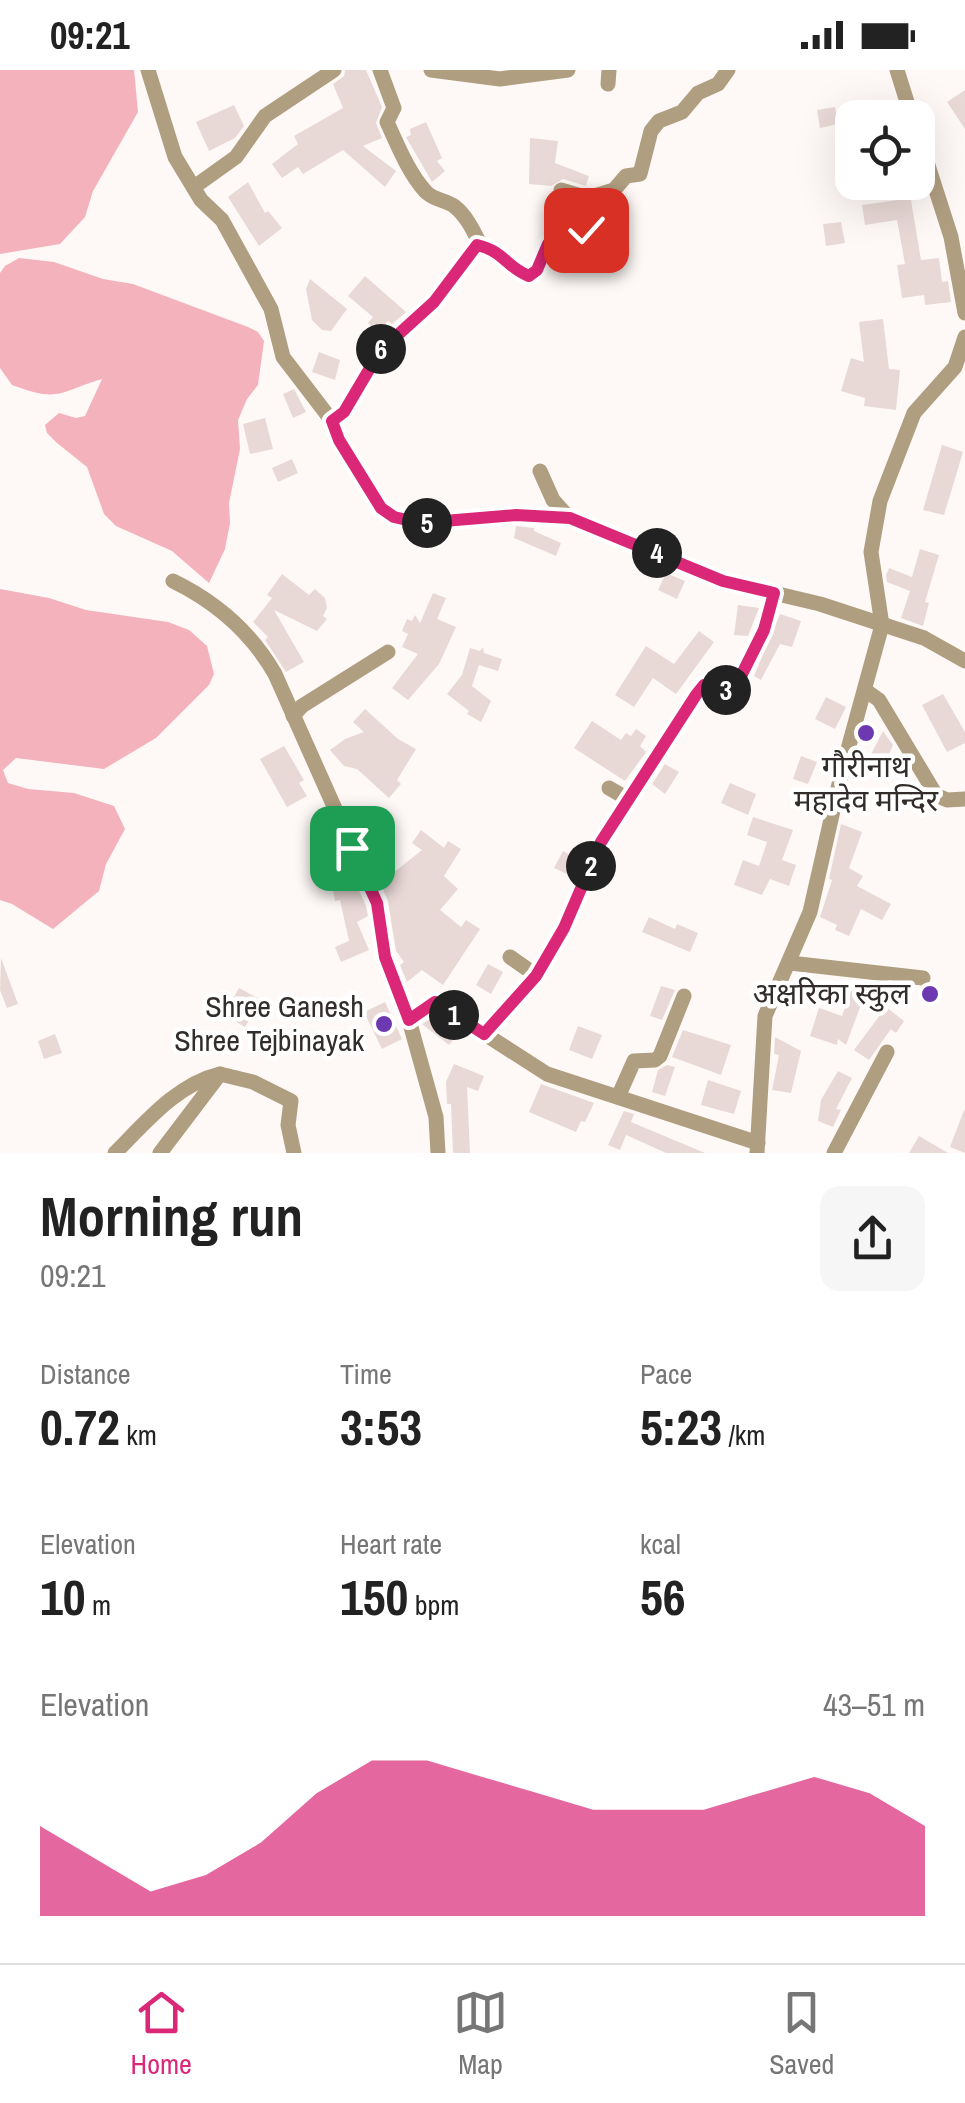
<!DOCTYPE html>
<html lang="en">
<head>
<meta charset="utf-8">
<style>
  body { margin:0; font-family:"Archivo Narrow","Noto Sans Devanagari",sans-serif; background:#f6f6f6; color:#222; height:100vh; display:flex; flex-direction:column; font-size:38px; white-space:nowrap }
  * { box-sizing:border-box; margin:0 }
  p { font-size:32px; color:#767676 }
  .icon { flex:none; width:55px; height:55px; fill:none; stroke:currentColor; stroke-width:2; stroke-linecap:round; stroke-linejoin:round }
  .map { position:relative; height:1083px; overflow:hidden }
  .side { display:flex; flex-direction:column; background:#fff; flex:1 }
  .side>* { flex:none }
  .fabs { position:absolute; left:835px; top:30px; display:grid; gap:20px }
  .fabs a { display:grid; place-items:center; width:100px; height:100px; border-radius:20px; background:#fff; box-shadow:0 10px 40px #0002; font-size:50px }
  .pin { position:absolute; display:grid; place-items:center; width:85px; height:85px; color:#fff; margin:-42px; border-radius:20px; box-shadow:0 5px 15px #0006 }
  .km { position:absolute; width:50px; height:50px; margin:-25px; border-radius:50%; background:#222; color:#fff; font-size:28px; line-height:50px; text-align:center }
  .round { display:grid; place-items:center; flex:none; width:105px; height:105px; border-radius:20px; background:#f6f6f6 }
  .summary { display:flex; align-items:center; justify-content:space-between; height:170px; padding:0 40px }
  h1 { font-size:55px; font-weight:800; line-height:75px }
  .metrics { display:grid; grid-template-columns:repeat(3,1fr); gap:15px; height:170px; padding:10px 40px }
  .metrics div { display:grid; align-content:center }
  .metrics b { font-size:50px; font-weight:800 }
  .metrics small { font-size:28px; font-weight:400 }
  .metrics p { font-size:28px }
  .chart { height:280px; padding:20px 40px }
  .chart p { display:flex; justify-content:space-between }
  .chart svg { width:100%; height:180px; margin-top:10px; fill:#db2777; opacity:.7 }
  .status { display:flex; justify-content:space-between; align-items:center; height:70px; padding:0 50px; background:#fff; direction:ltr }
  .status svg { height:28px; fill:currentColor }
  .dock { display:flex; justify-content:space-around; align-items:center; height:140px; border-top:2px solid #e0e0e0; background:#fff; font-size:28px; color:#767676 }
  .dock a { display:grid; justify-items:center; gap:5px }
  .dock .on { color:#db2777 }
  .map>svg:first-child { display:block }
  .green { fill:#f4b2bc }
  .building { fill:#e9d9d6 }
  .lines { fill:none; stroke-linecap:round; stroke-linejoin:round }
  .minor { stroke:#b09e81; stroke-width:15 }
  .route-casing { stroke:#fff; stroke-width:20 }
  .route { stroke:#db2777; stroke-width:12 }
  .poi-dot { fill:#6c39b0; stroke:#fff; stroke-width:4 }
  .labels { text-anchor:middle; stroke-width:9; stroke-linejoin:round; paint-order:stroke }
  .poi-label { font-size:30px; fill:#322d2a; stroke:#fff; text-anchor:end }
</style>
</head>
<body>
<div class="status"><b>09:21</b><svg viewBox="0 0 49 12"><path d="M0 12V9h3v3zM5 12V6h3v6zM10 12V3h3v9zM15 12V0h3v12zM26 1h20v11H26zM47 4h2v5h-2z"/></svg></div>
<div class="map">
<svg width="965" height="1083" viewBox="0 0 965 1083">
  <rect width="100%" height="100%" fill="#fef9f6"/>
  <g class="green">
    <path d="M0,0H134L138,42L93,121L85,147L60,174L0,184Z"/>
    <path d="M19,188L54,192L103,209L133,214L248,257L258,262L264,271L258,315L247,329L238,350L240,379L229,433L230,453L225,479L209,513L172,481L116,456L104,444L87,397L57,373L47,363L45,355L59,343L76,348L85,346L102,309C58,322 60,333 12,315L0,298V203L5,196Z"/>
    <path d="M0,519L49,528L86,540L168,552L189,560L207,576L214,604L209,615L156,668L104,699L16,688L3,700L8,713L28,719L74,723L114,736L125,759L106,794L99,821L53,859L12,834L0,830Z"/>
  </g>
  <g class="building">
    <path d="M345,0H366L382,37L376,53L382,68L363,76L396,101L385,117L343,80L303,104L298,97L282,108L272,94L298,74L294,66L343,38L333,14L344,6Z"/>
    <path d="M965,20V59L947,32Z"/>
    <path d="M234,35L244,56L235,68L209,81L196,52Z"/>
    <path d="M835,37L838,54L820,58L817,40Z"/>
    <path d="M426,52L442,88L437,91L445,101L432,112L406,67L411,65L410,59Z"/>
    <path d="M530,68L558,71L555,93L589,106L586,116L563,109L551,116L529,114Z"/>
    <path d="M248,112L265,143L268,141L282,158L259,176L228,127Z"/>
    <path d="M895,112H908L921,190L939,188L942,212L948,211L951,232L925,235L924,225L902,228L897,195L905,194L897,150L865,155L862,135L898,130Z"/>
    <path d="M841,152L845,173L826,176L823,154Z"/>
    <path d="M365,206L406,242L392,254L388,251L378,262L368,253L373,247L348,226Z"/>
    <path d="M310,209L347,239L331,261L322,260L312,250L306,219Z"/>
    <path d="M883,249L889,299L900,300L896,340L864,336L865,328L841,321L851,288L864,292L859,252Z"/>
    <path d="M319,282L340,290L335,310L312,302Z"/>
    <path d="M294,319L306,342L293,348L283,324Z"/>
    <path d="M265,348L273,379L250,384L243,354Z"/>
    <path d="M942,375L963,382L944,445L923,440Z"/>
    <path d="M292,389L298,403L278,412L272,398Z"/>
    <path d="M516,456L534,458V461L561,473L556,486L514,468Z"/>
    <path d="M920,479L939,485L925,532L929,533L923,556L901,548L910,521L887,512L886,505L889,498L912,507Z"/>
    <path d="M666,503L685,511L677,529L658,520Z"/>
    <path d="M282,504L309,525L315,519L325,528L327,538L323,546L327,549L317,561L274,540L304,592L286,602L265,570L268,567L253,552L272,528L267,525Z"/>
    <path d="M433,523L446,528L437,549L456,557L439,594L408,630L392,618L418,584L402,577L408,564L402,561L407,549L412,551L415,545L420,553Z"/>
    <path d="M738,535L759,538L748,566L734,565Z"/>
    <path d="M780,544L801,551L792,577L780,574L761,610L754,606Z"/>
    <path d="M699,561L714,572L676,624L653,608L634,637L615,625L646,576L674,594Z"/>
    <path d="M483,577L484,583L502,589L498,601L479,595L472,616L491,631L481,652L467,644L469,641L447,624L462,605L470,578L480,581Z"/>
    <path d="M943,624L965,662V673L947,682L922,635Z"/>
    <path d="M826,627L846,637L835,659L815,649Z"/>
    <path d="M365,639L398,669L416,679L397,710L401,714L389,728L357,699L344,696L330,680L345,669L364,662L353,652Z"/>
    <path d="M592,651L621,670L626,663L631,666L636,659L646,666L640,676L646,682L625,711L574,678Z"/>
    <path d="M883,661L893,675L883,698L868,690Z"/>
    <path d="M284,676L304,710L299,713L307,726L287,737L260,689Z"/>
    <path d="M801,686L817,692L808,714L793,709Z"/>
    <path d="M665,694L679,702L665,724L652,714Z"/>
    <path d="M730,713L756,724L748,745L721,733Z"/>
    <path d="M753,747L793,760L782,790L796,795L789,816L770,809L762,825L734,815L743,790L759,796L767,772L747,765Z"/>
    <path d="M841,754L862,762L849,798L863,806L857,816L891,834L882,850L861,839L849,866L835,860L837,855L820,847L832,810L829,809Z"/>
    <path d="M421,760L444,778L448,771L461,779L444,806L458,819L440,840L461,857L466,850L480,859L443,915L422,900L407,912L400,895L404,892L396,881L388,831L377,805L387,803L388,807L422,780L412,773Z"/>
    <path d="M563,781L581,790L573,807L554,798Z"/>
    <path d="M354,810L366,836L368,846L357,852L369,880L341,892L335,877L349,871L340,830L335,831L332,814Z"/>
    <path d="M649,847L675,859L677,854L698,863L690,882L642,862Z"/>
    <path d="M1,888L18,934L7,938L0,920Z"/>
    <path d="M488,894L503,902L491,924L476,915Z"/>
    <path d="M661,916L675,920L662,950L650,946Z"/>
    <path d="M853,916L866,921L846,975L838,969L837,975L810,966L819,938L842,946Z"/>
    <path d="M239,918L261,930L245,957L224,945Z"/>
    <path d="M385,932L402,969L382,979L364,942Z"/>
    <path d="M886,937L904,951L896,963L891,959L869,990L854,980Z"/>
    <path d="M435,946L460,961L449,975L422,954Z"/>
    <path d="M578,956L602,965L592,989L569,980Z"/>
    <path d="M683,960L731,975L721,1005L672,987Z"/>
    <path d="M55,964L62,983L44,989L38,971Z"/>
    <path d="M775,967L801,981L791,1023L772,1020L779,985L774,984Z"/>
    <path d="M454,994L484,1006L478,1021L467,1017L470,1083H453L451,1034H447L446,1012Z"/>
    <path d="M667,995L675,997L665,1026L652,1022L658,1000Z"/>
    <path d="M838,1001L852,1008L836,1039L841,1040L833,1057L818,1051L821,1030Z"/>
    <path d="M708,1010L741,1021L734,1044L701,1035Z"/>
    <path d="M541,1014L594,1033L585,1052L581,1051L576,1062L529,1042Z"/>
    <path d="M964,1040L965,1041V1083L950,1077Z"/>
    <path d="M624,1041L634,1044L631,1052L705,1083H666L626,1065L620,1080L608,1075Z"/>
    <path d="M919,1066L948,1083H909Z"/>
  </g>
  <g class="lines">
    <g class="minor">
      <path d="M148,0L175,87L201,130L222,150L271,239L283,287L332,351L339,370L381,438L395,447L419,453L516,445L570,449L723,511L820,534L924,568L965,591"/>
      <path d="M380,0L394,38L387,52C397,74 409,104 426,122C434,130 445,130 454,136C467,146 474,162 481,176"/>
      <path d="M431,0L500,9L568,0"/>
      <path d="M897,0L912,48"/>
      <path d="M608,14L609,0"/>
      <path d="M918,64L951,167L965,243"/>
      <path d="M194,117L236,87L265,46L334,0"/>
      <path d="M555,170L573,177L583,168L588,128"/>
      <path d="M332,351L344,342L379,281L434,232L477,175C504,181 508,198 529,205L537,200L547,173C577,159 567,148 561,120L588,128L614,120L626,106L640,104L651,61L659,51L682,42L698,23L718,14L728,0"/>
      <path d="M540,401L553,430L570,449"/>
      <path d="M173,511C216,532 251,562 275,604L377,833L385,887L409,950L436,1047L438,1083"/>
      <path d="M865,620L879,630L936,725L947,730L965,729"/>
      <path d="M293,646L302,636L388,582"/>
      <path d="M609,718L628,729"/>
      <path d="M510,887L537,906"/>
      <path d="M790,893L923,908"/>
      <path d="M409,950L435,932L547,1004L758,1073"/>
      <path d="M484,964L537,906L563,858L601,772L696,625L704,615L734,620L764,560L775,523"/>
      <path d="M618,1027L634,991L655,990L660,986L684,926"/>
      <path d="M115,1083C145,1053 177,1014 220,1004"/>
      <path d="M160,1083L220,1004L253,1012L291,1031L288,1055L294,1083"/>
      <path d="M757,1083L765,946L810,842L842,701L882,555L871,482L880,431L914,343L955,297L965,267"/>
      <path d="M834,1083L887,982"/>
    </g>
  </g>
  <g class="lines">
    <defs>
      <path id="route" d="M352,778L377,833L385,887L409,950L435,932L484,964L536,906L564,858L601,772L696,625L704,615L734,620L764,560L774,523L723,511L570,448L516,445L420,453L394,447L381,438L339,370L332,351L344,342L380,281L434,232L477,175C504,181 507,198 529,206L537,200L548,174L555,170L573,177L583,168L586,160"/>
    </defs>
    <use href="#route" class="route-casing"/>
    <use href="#route" class="route"/>
  </g>
  <g class="poi-dot">
    <circle cx="866" cy="663" r="10"/>
    <circle cx="930" cy="924" r="10"/>
    <circle cx="384" cy="954" r="10"/>
  </g>
  <g class="labels">
    <g class="poi-label">
      <text x="866" y="707" text-anchor="middle">गौरीनाथ<tspan x="866" dy="34">महादेव मन्दिर</tspan></text>
      <text x="910" y="934">अक्षरिका स्कुल</text>
      <text x="364" y="947">Shree Ganesh<tspan x="364" dy="34">Shree Tejbinayak</tspan></text>
    </g>
  </g>
</svg>
<div class="fabs">
<a><svg class="icon" aria-label="locate" viewBox="0 0 24 24"><circle cx="12" cy="12" r="6"/><path d="M12 2v4M12 18v4M2 12h4M18 12h4"/></svg></a>
</div>
<div class="pin" style="left:352px;top:778px;background:#1e9e55"><svg class="icon" aria-label="arrive" viewBox="0 0 24 24"><path d="M6 21V4h12l-3 4 3 4H6"/></svg></div>
<div class="pin" style="left:586px;top:160px;background:#d93025"><svg class="icon" aria-label="check" viewBox="0 0 24 24"><path d="M5 12l5 5 9-10"/></svg></div>
<b class="km" style="left:454px;top:945px">1</b>
<b class="km" style="left:591px;top:796px">2</b>
<b class="km" style="left:726px;top:620px">3</b>
<b class="km" style="left:657px;top:483px">4</b>
<b class="km" style="left:427px;top:453px">5</b>
<b class="km" style="left:381px;top:279px">6</b>
</div>
<section class="side">
<div class="summary"><div><h1>Morning run</h1><p>09:21</p></div><a class="round"><svg class="icon" aria-label="share" viewBox="0 0 24 24"><path d="M12 15V3M7 8l5-5 5 5M5 13v7h14v-7"/></svg></a></div>
<div class="metrics">
<div><p>Distance</p><b>0.72<small> km</small></b></div>
<div><p>Time</p><b>3:53</b></div>
<div><p>Pace</p><b>5:23<small> /km</small></b></div>
</div>
<div class="metrics">
<div><p>Elevation</p><b>10<small> m</small></b></div>
<div><p>Heart rate</p><b>150<small> bpm</small></b></div>
<div><p>kcal</p><b>56</b></div>
</div>
<div class="chart"><p><span>Elevation</span>43–51 m</p>
<svg viewBox="0 0 160 44" preserveAspectRatio="none"><path d="M0 44V22L10 30L20 38L30 34L40 26L50 14L60 6L70 6L80 10L90 14L100 18L110 18L120 18L130 14L140 10L150 14L160 22V44z"/></svg>
</div>
</section>
<nav class="dock">
<a class="on"><svg class="icon" aria-label="home" viewBox="0 0 24 24"><path d="M3 11l9-7 9 7M6 9v11h12V9"/></svg>Home</a>
<a><svg class="icon" aria-label="map" viewBox="0 0 24 24"><path d="M3 6l6-2 6 2 6-2v14l-6 2-6-2-6 2zM9 4v14M15 6v14"/></svg>Map</a>
<a><svg class="icon" aria-label="saved" viewBox="0 0 24 24"><path d="M7 4h10v16l-5-4-5 4z"/></svg>Saved</a>
</nav>
</body>
</html>
